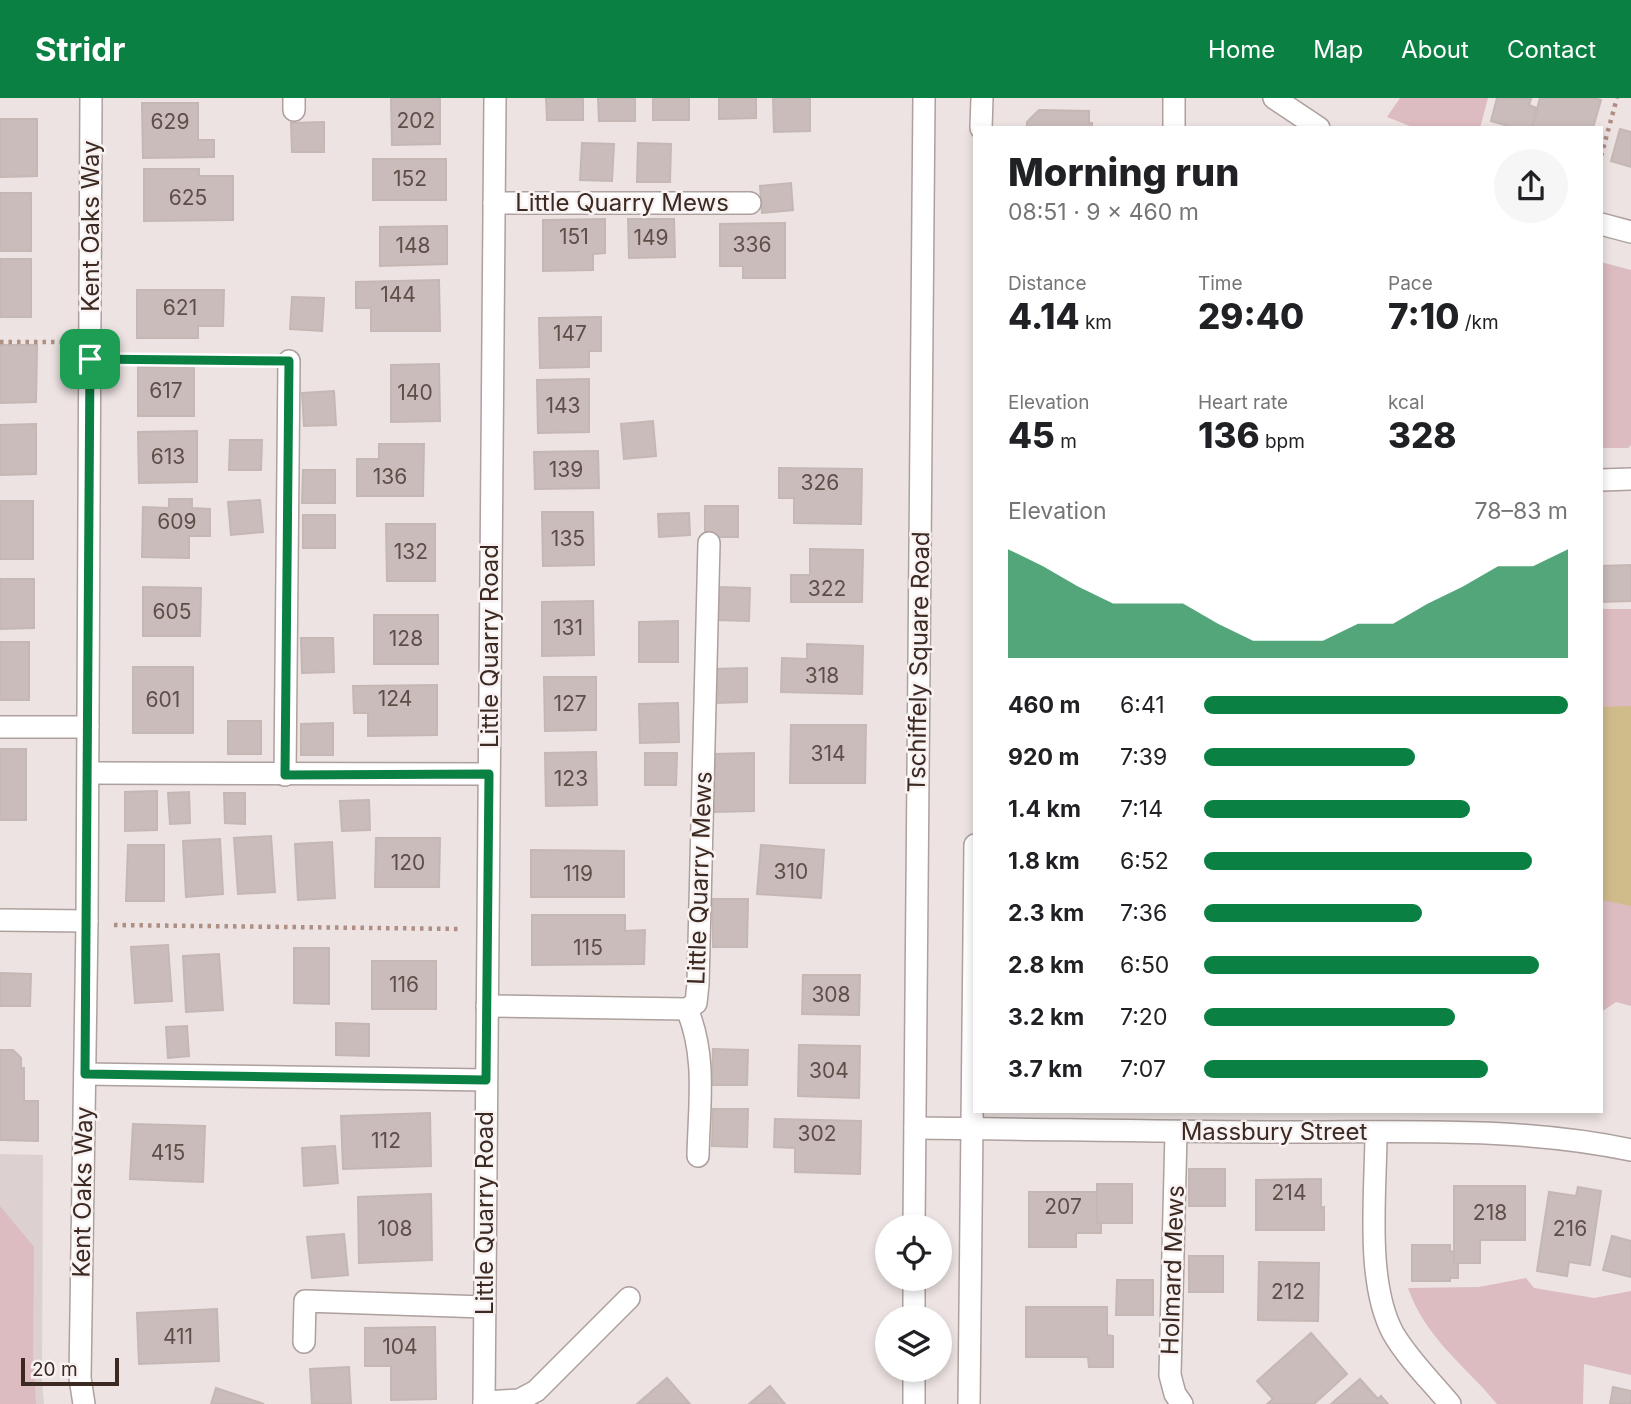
<!DOCTYPE html>
<html lang="en">
<head>
<meta charset="utf-8">
<style>
  body { margin:0; font-family:Inter,sans-serif; background:#f6f6f6; color:#202124; height:100vh; display:flex; flex-direction:column; font-size:26px; white-space:nowrap }
  * { box-sizing:border-box; margin:0 }
  p { font-size:23px; color:#757577 }
  .icon { flex:none; width:38px; height:38px; fill:none; stroke:currentColor; stroke-width:2; stroke-linecap:round; stroke-linejoin:round }
  .map { position:relative; flex:1; overflow:hidden }
  .drawer { position:absolute; left:973px; top:28px; width:630px; height:987px; display:flex; flex-direction:column; background:#fff; border-radius:0px; box-shadow:0 4px 10px #0003 }
  .drawer>* { flex:none }
  .fabs { position:absolute; left:875px; top:1116px; display:grid; gap:14px }
  .fabs a { display:grid; place-items:center; width:77px; height:77px; border-radius:50%; background:#fff; box-shadow:0 4px 10px #0003; font-size:35px }
  .scale { position:absolute; left:21px; bottom:18px; width:98px; box-sizing:border-box; padding-left:7px; border:4px solid #3c2a22; border-top:0; font-size:19px; line-height:24px; white-space:nowrap; color:#3c2a22; -webkit-text-stroke:5px #f8f3f2; paint-order:stroke }
  .pin { position:absolute; display:grid; place-items:center; width:60px; height:60px; color:#fff; margin:-30px; border-radius:14px; box-shadow:0 4px 10px #0006 }
  .round { display:grid; place-items:center; flex:none; width:74px; height:74px; border-radius:37px; background:#f6f6f6 }
  .summary { display:flex; align-items:center; justify-content:space-between; height:119px; padding:0 35px }
  h1 { font-size:38px; font-weight:800; line-height:52px }
  .metrics { display:grid; grid-template-columns:repeat(3,1fr); gap:10px; height:119px; padding:7px 35px }
  .metrics div { display:grid; align-content:center }
  .metrics b { font-size:35px; font-weight:800 }
  .metrics small { font-size:19px; font-weight:400 }
  .metrics p { font-size:19px }
  .chart { height:196px; padding:14px 35px }
  .chart p { display:flex; justify-content:space-between }
  .chart svg { width:100%; height:126px; margin-top:7px; fill:#0b8043; opacity:.7 }
  ul { padding:0 35px; list-style:none; font-size:23px }
  li { display:grid; grid-template-columns:112px 84px 1fr; align-items:center; height:52px }
  li i { height:18px; border-radius:9px; background:#0b8043 }
  header { display:flex; align-items:center; gap:42px; box-sizing:border-box; height:98px; padding:0 35px; background:#0b8043; color:#fff }
  header strong { font-size:33px }
  nav { display:flex; gap:38px; margin-inline-start:auto; font-size:24px }
  .map>svg:first-child { display:block }
  .built { fill:#dcd1d0 }
  .green { fill:#dcbbc1 }
  .water { fill:#d0bc8b }
  .building { fill:#c9bcbb; stroke:#c5b7b4; stroke-width:2 }
  .lines { fill:none; stroke-linecap:round; stroke-linejoin:round }
  .minor-casing { stroke:#ada09d; stroke-width:24 }
  .path { stroke:#af8e83; stroke-width:4.5; stroke-dasharray:3.5 5; stroke-linecap:butt }
  .minor { stroke:#fff; stroke-width:21 }
  .route-casing { stroke:#fff; stroke-width:14 }
  .route { stroke:#0b8043; stroke-width:9 }
  .labels { text-anchor:middle; stroke-width:5; stroke-linejoin:round; paint-order:stroke }
  .number-label { font-size:21px; fill:#5f4e48 }
  .street-label { font-size:24px; fill:#3c2a22; stroke:#f8f3f2 }
</style>
</head>
<body>
<header>
<strong>Stridr</strong>
<nav><a>Home</a><a>Map</a><a>About</a><a>Contact</a></nav>
</header>
<div class="map">
<svg width="1631" height="1306" viewBox="0 0 1631 1306">
  <rect width="100%" height="100%" fill="#ece3e2"/>
  <path class="built" d="M0,1056L43,1057L42,1283L44,1306H0Z"/>
  <g class="green">
    <path d="M1400,0H1488L1480,30H1415L1387,19Z"/>
    <path d="M1601,164L1631,172V347L1628,350H1601Z"/>
    <path d="M1601,511H1631V908L1616,904L1601,914Z"/>
    <path d="M0,1108L34,1149L33,1257L36,1306H0Z"/>
    <path d="M1526,1180L1534,1190L1594,1200L1631,1193V1277L1584,1266L1583,1306H1497C1464,1266 1426,1241 1408,1190L1479,1189Z"/>
  </g>
  <path class="water" d="M1631,608V808L1601,802V609Z"/>
  <g class="building">
    <path d="M391,0H440V46L392,47Z"/>
    <path d="M546,0H583V22H547Z"/>
    <path d="M598,0H635V23H599Z"/>
    <rect x="653" y="0" width="36" height="22"/>
    <path d="M719,0H756V20L719,21Z"/>
    <path d="M773,0H810V33L774,34Z"/>
    <path d="M1497,0L1531,1L1529,7L1537,10L1532,30H1515L1491,23Z"/>
    <path d="M1540,0H1594L1601,2L1593,30H1532Z"/>
    <path d="M142,5H198V42H214V59L143,60Z"/>
    <path d="M1039,12L1089,13V25H1092V30H1027V24Z"/>
    <path d="M0,21H37V78L0,79Z"/>
    <path d="M324,24V54H292L291,25Z"/>
    <path d="M1620,31L1631,34V69L1611,63Z"/>
    <path d="M582,45L614,46L612,83L580,82Z"/>
    <path d="M638,45L671,46L670,84H637Z"/>
    <rect x="373" y="61" width="73" height="41"/>
    <path d="M144,71H199V78H233V122L144,123Z"/>
    <path d="M791,85L793,112L762,115L760,88Z"/>
    <rect x="0" y="95" width="31" height="58"/>
    <path d="M605,121V155L593,156V172L543,173V122Z"/>
    <path d="M628,121H674L675,159L629,160Z"/>
    <path d="M785,125V180H743V168H720V126Z"/>
    <path d="M447,128V166L380,168V129Z"/>
    <rect x="0" y="161" width="31" height="58"/>
    <path d="M439,182L440,233H371V210H356V184Z"/>
    <path d="M137,192H224L223,228H198V240H137Z"/>
    <path d="M292,199L324,200L322,233L290,231Z"/>
    <path d="M601,219V253H589V269L540,270L539,220Z"/>
    <path d="M0,247H37L36,304L0,305Z"/>
    <path d="M439,266L440,323L391,324V267Z"/>
    <path d="M194,268V318H138V269Z"/>
    <path d="M589,281V334L538,335L537,282Z"/>
    <path d="M334,293L336,327L304,328L302,295Z"/>
    <path d="M653,323L656,358L624,361L621,326Z"/>
    <path d="M36,326V376L0,377V327Z"/>
    <path d="M197,333V384L139,385L138,334Z"/>
    <path d="M230,342H262L261,372H229Z"/>
    <path d="M379,346H424L423,398H357V361H379Z"/>
    <path d="M598,353L599,390L535,391L534,354Z"/>
    <path d="M779,370L862,371L861,426L794,425V400H779Z"/>
    <path d="M303,372H335V405H302Z"/>
    <path d="M169,401H192V410L210,411V438H189V460L142,459L143,409L169,410Z"/>
    <path d="M260,402L263,434L231,437L228,404Z"/>
    <rect x="0" y="403" width="33" height="58"/>
    <rect x="705" y="408" width="33" height="31"/>
    <path d="M542,414H593L594,467L543,468Z"/>
    <path d="M689,415L690,437L659,439L658,416Z"/>
    <rect x="303" y="417" width="32" height="33"/>
    <path d="M386,426H435V483H387Z"/>
    <path d="M810,451L863,452L862,504H791V477H810Z"/>
    <path d="M1631,467V503L1601,504V468Z"/>
    <path d="M0,481H34V530L0,531Z"/>
    <path d="M143,489L201,490L200,538H143Z"/>
    <path d="M717,489L750,490L749,523L716,522Z"/>
    <path d="M593,503L594,557L542,558V504Z"/>
    <rect x="374" y="517" width="64" height="49"/>
    <path d="M678,523V564H639V524Z"/>
    <path d="M301,540H333L334,574L302,575Z"/>
    <rect x="0" y="544" width="29" height="58"/>
    <path d="M807,546L863,548L862,596L781,594L782,560L807,561Z"/>
    <rect x="133" y="569" width="60" height="66"/>
    <path d="M747,570V604L716,605L715,571Z"/>
    <path d="M544,579H596V632L545,633Z"/>
    <path d="M437,587V637L368,638V615H354L353,588Z"/>
    <path d="M678,605L679,644L640,645L639,606Z"/>
    <rect x="228" y="623" width="33" height="33"/>
    <path d="M333,625V657H301V626Z"/>
    <path d="M791,627H866L865,685H790Z"/>
    <rect x="0" y="651" width="26" height="71"/>
    <path d="M596,654L597,707L546,708L545,655Z"/>
    <path d="M645,655H677L676,687H645Z"/>
    <path d="M754,655V713L714,714V656Z"/>
    <path d="M157,693V732L125,733V694Z"/>
    <path d="M189,694L190,725L170,726L168,695Z"/>
    <path d="M224,695H245V726L225,725Z"/>
    <path d="M369,702L370,732L342,733L340,703Z"/>
    <path d="M271,738L275,794L238,796L234,740Z"/>
    <path d="M376,740H440L439,789H375Z"/>
    <path d="M220,741L223,796L186,799L183,743Z"/>
    <path d="M332,744L335,800L298,802L295,746Z"/>
    <path d="M128,747H164V803H126Z"/>
    <path d="M761,747L824,752L821,800L757,796Z"/>
    <path d="M531,752L624,753V799H531Z"/>
    <path d="M713,801H748L747,849H713Z"/>
    <path d="M532,817H625V833L645,832L644,866L532,867Z"/>
    <path d="M168,847L172,903L135,905L131,849Z"/>
    <path d="M294,850H329V906L294,905Z"/>
    <path d="M219,856L223,912L186,914L183,858Z"/>
    <rect x="372" y="863" width="64" height="48"/>
    <path d="M0,875L31,876L30,908H0Z"/>
    <path d="M803,877H860L859,917L802,916Z"/>
    <path d="M336,925L369,926V958L336,957Z"/>
    <path d="M187,928L189,958L168,960L166,929Z"/>
    <path d="M799,947L860,948L859,1000L798,998Z"/>
    <path d="M713,951L748,952L747,987H712Z"/>
    <path d="M0,952H13L21,960V970H24V1003H38V1043L0,1042Z"/>
    <path d="M713,1011H748L747,1049L712,1048Z"/>
    <path d="M430,1015L431,1068L343,1071L341,1018Z"/>
    <path d="M775,1021L861,1023L860,1076L795,1074V1050L774,1049Z"/>
    <path d="M133,1026L205,1028L203,1084L130,1081Z"/>
    <path d="M335,1048L338,1085L304,1088L302,1050Z"/>
    <rect x="1189" y="1071" width="36" height="37"/>
    <path d="M1321,1081V1110L1324,1109V1132H1256V1082Z"/>
    <rect x="1097" y="1086" width="35" height="39"/>
    <path d="M1454,1088H1525V1142H1480V1165H1454Z"/>
    <path d="M1578,1089L1601,1093L1590,1167L1569,1164L1567,1178L1537,1173L1549,1094L1576,1098Z"/>
    <path d="M1029,1094H1097V1125H1101V1135H1076V1149H1029Z"/>
    <path d="M431,1096L432,1162L359,1165L358,1099Z"/>
    <path d="M344,1136L348,1177L312,1180L307,1139Z"/>
    <path d="M1612,1138L1631,1143V1179L1603,1172Z"/>
    <path d="M1412,1147H1450V1153L1454,1154V1165L1458,1166V1180H1450V1183H1412Z"/>
    <rect x="1189" y="1158" width="34" height="36"/>
    <path d="M1259,1164L1319,1165L1318,1223L1258,1222Z"/>
    <path d="M1117,1182H1153V1217H1116Z"/>
    <path d="M1026,1209H1107V1237L1113,1238V1269H1089L1088,1259H1026Z"/>
    <path d="M217,1211L219,1263L139,1266L137,1215Z"/>
    <path d="M435,1229L436,1301L391,1302V1268H365V1230Z"/>
    <path d="M1311,1235L1347,1276L1314,1306H1267L1273,1301L1257,1283Z"/>
    <path d="M349,1269L351,1306H312L310,1271Z"/>
    <path d="M667,1280L690,1306H637Z"/>
    <path d="M1360,1281L1378,1301L1381,1298L1388,1306H1331Z"/>
    <path d="M770,1288L785,1306H749Z"/>
    <path d="M1613,1289L1631,1293V1306H1610Z"/>
    <path d="M216,1290L264,1306H211Z"/>
  </g>
  <g class="lines">
    <defs>
      <g id="minor">
        <path d="M294,0V12"/>
        <path d="M1274,0L1319,30"/>
        <path d="M981,30L982,0"/>
        <path d="M1174,30V0"/>
        <path d="M494,105H750"/>
        <path d="M1601,126L1631,134"/>
        <path d="M1601,382L1631,381"/>
        <path d="M0,629H88"/>
        <path d="M89,675L489,676"/>
        <path d="M285,677L289,263"/>
        <path d="M0,822L87,823"/>
        <path d="M487,908L687,911L696,905L698,886L709,445"/>
        <path d="M687,911C707,959 699,1007 698,1058"/>
        <path d="M85,976L486,982"/>
        <path d="M915,1030C1042,1031 1170,1034 1297,1034C1409,1034 1522,1029 1631,1052"/>
        <path d="M1176,1034L1170,1277L1175,1296L1182,1306"/>
        <path d="M1376,1034C1376,1093 1365,1183 1393,1235C1408,1261 1431,1283 1450,1306"/>
        <path d="M914,1129L924,0"/>
        <path d="M914,1220V1181"/>
        <path d="M304,1244L305,1203L484,1209"/>
        <path d="M484,1304L519,1302L536,1293L629,1200"/>
        <path d="M84,1306L80,1280L87,823L91,0"/>
        <path d="M484,1306L495,0"/>
        <path d="M914,1306V1272"/>
        <path d="M969,1306L975,747"/>
      </g>
    </defs>
    <use href="#minor" class="minor-casing"/>
    <g class="path">
      <path d="M1601,58L1617,0"/>
      <path d="M0,244H66"/>
      <path d="M116,262L264,263"/>
      <path d="M114,827L462,831"/>
    </g>
    <use href="#minor" class="minor"/>
  </g>
  <g class="lines">
    <defs>
      <path id="route" d="M90,261L289,263L285,677L489,676L486,982L85,976Z"/>
    </defs>
    <use href="#route" class="route-casing"/>
    <use href="#route" class="route"/>
  </g>
  <g class="labels">
    <g class="number-label">
      <text x="416" y="30">202</text>
      <text x="170" y="31">629</text>
      <text x="410" y="88">152</text>
      <text x="188" y="107">625</text>
      <text x="574" y="146">151</text>
      <text x="651" y="147">149</text>
      <text x="752" y="154">336</text>
      <text x="413" y="155">148</text>
      <text x="398" y="204">144</text>
      <text x="180" y="217">621</text>
      <text x="570" y="243">147</text>
      <text x="166" y="300">617</text>
      <text x="415" y="302">140</text>
      <text x="563" y="315">143</text>
      <text x="168" y="366">613</text>
      <text x="566" y="379">139</text>
      <text x="390" y="386">136</text>
      <text x="820" y="392">326</text>
      <text x="177" y="431">609</text>
      <text x="568" y="448">135</text>
      <text x="411" y="461">132</text>
      <text x="827" y="498">322</text>
      <text x="172" y="521">605</text>
      <text x="568" y="537">131</text>
      <text x="406" y="548">128</text>
      <text x="822" y="585">318</text>
      <text x="395" y="608">124</text>
      <text x="163" y="609">601</text>
      <text x="570" y="613">127</text>
      <text x="828" y="663">314</text>
      <text x="571" y="688">123</text>
      <text x="408" y="772">120</text>
      <text x="791" y="781">310</text>
      <text x="578" y="783">119</text>
      <text x="588" y="857">115</text>
      <text x="404" y="894">116</text>
      <text x="831" y="904">308</text>
      <text x="829" y="980">304</text>
      <text x="817" y="1043">302</text>
      <text x="386" y="1050">112</text>
      <text x="168" y="1062">415</text>
      <text x="1289" y="1102">214</text>
      <text x="1063" y="1116">207</text>
      <text x="1490" y="1122">218</text>
      <text x="395" y="1138">108</text>
      <text x="1570" y="1138">216</text>
      <text x="1288" y="1201">212</text>
      <text x="178" y="1246">411</text>
      <text x="400" y="1256">104</text>
    </g>
    <g class="street-label">
      <text x="622" y="113">Little Quarry Mews</text>
      <text transform="translate(91 128) rotate(-90)" y="8">Kent Oaks Way</text>
      <text transform="translate(490 548) rotate(-90)" y="8">Little Quarry Road</text>
      <text transform="translate(919 564) rotate(-89)" y="8">Tschiffely Square Road</text>
      <text transform="translate(700 780) rotate(-88)" y="8">Little Quarry Mews</text>
      <text x="1274" y="1042">Massbury Street</text>
      <text transform="translate(83 1094) rotate(-89)" y="8">Kent Oaks Way</text>
      <text transform="translate(485 1115) rotate(-90)" y="8">Little Quarry Road</text>
      <text transform="translate(1173 1172) rotate(-88)" y="8">Holmard Mews</text>
    </g>
  </g>
</svg>
<div class="fabs">
<a><svg class="icon" aria-label="locate" viewBox="0 0 24 24"><circle cx="12" cy="12" r="6"/><path d="M12 2v4M12 18v4M2 12h4M18 12h4"/></svg></a>
<a><svg class="icon" aria-label="layers" viewBox="0 0 24 24"><path d="M12 4l9 5-9 5-9-5zM3 14l9 5 9-5"/></svg></a>
</div>
<div class="scale">20 m</div>
<div class="pin" style="left:90px;top:261px;background:#1e9e55"><svg class="icon" aria-label="arrive" viewBox="0 0 24 24"><path d="M6 21V4h12l-3 4 3 4H6"/></svg></div>
<section class="drawer">
<div class="summary"><div><h1>Morning run</h1><p>08:51 · 9 × 460 m</p></div><a class="round"><svg class="icon" aria-label="share" viewBox="0 0 24 24"><path d="M12 15V3M7 8l5-5 5 5M5 13v7h14v-7"/></svg></a></div>
<div class="metrics">
<div><p>Distance</p><b>4.14<small> km</small></b></div>
<div><p>Time</p><b>29:40</b></div>
<div><p>Pace</p><b>7:10<small> /km</small></b></div>
</div>
<div class="metrics">
<div><p>Elevation</p><b>45<small> m</small></b></div>
<div><p>Heart rate</p><b>136<small> bpm</small></b></div>
<div><p>kcal</p><b>328</b></div>
</div>
<div class="chart"><p><span>Elevation</span>78–83 m</p>
<svg viewBox="0 0 160 44" preserveAspectRatio="none"><path d="M0 44V6L10 12L20 19L30 25L40 25L50 25L60 32L70 38L80 38L90 38L100 32L110 32L120 25L130 19L140 12L150 12L160 6V44z"/></svg>
</div>
<ul>
<li><b>460 m</b>6:41<i style="width:100%"></i></li>
<li><b>920 m</b>7:39<i style="width:58%"></i></li>
<li><b>1.4 km</b>7:14<i style="width:73%"></i></li>
<li><b>1.8 km</b>6:52<i style="width:90%"></i></li>
<li><b>2.3 km</b>7:36<i style="width:60%"></i></li>
<li><b>2.8 km</b>6:50<i style="width:92%"></i></li>
<li><b>3.2 km</b>7:20<i style="width:69%"></i></li>
<li><b>3.7 km</b>7:07<i style="width:78%"></i></li>
</ul>
</section>
</div>
</body>
</html>
